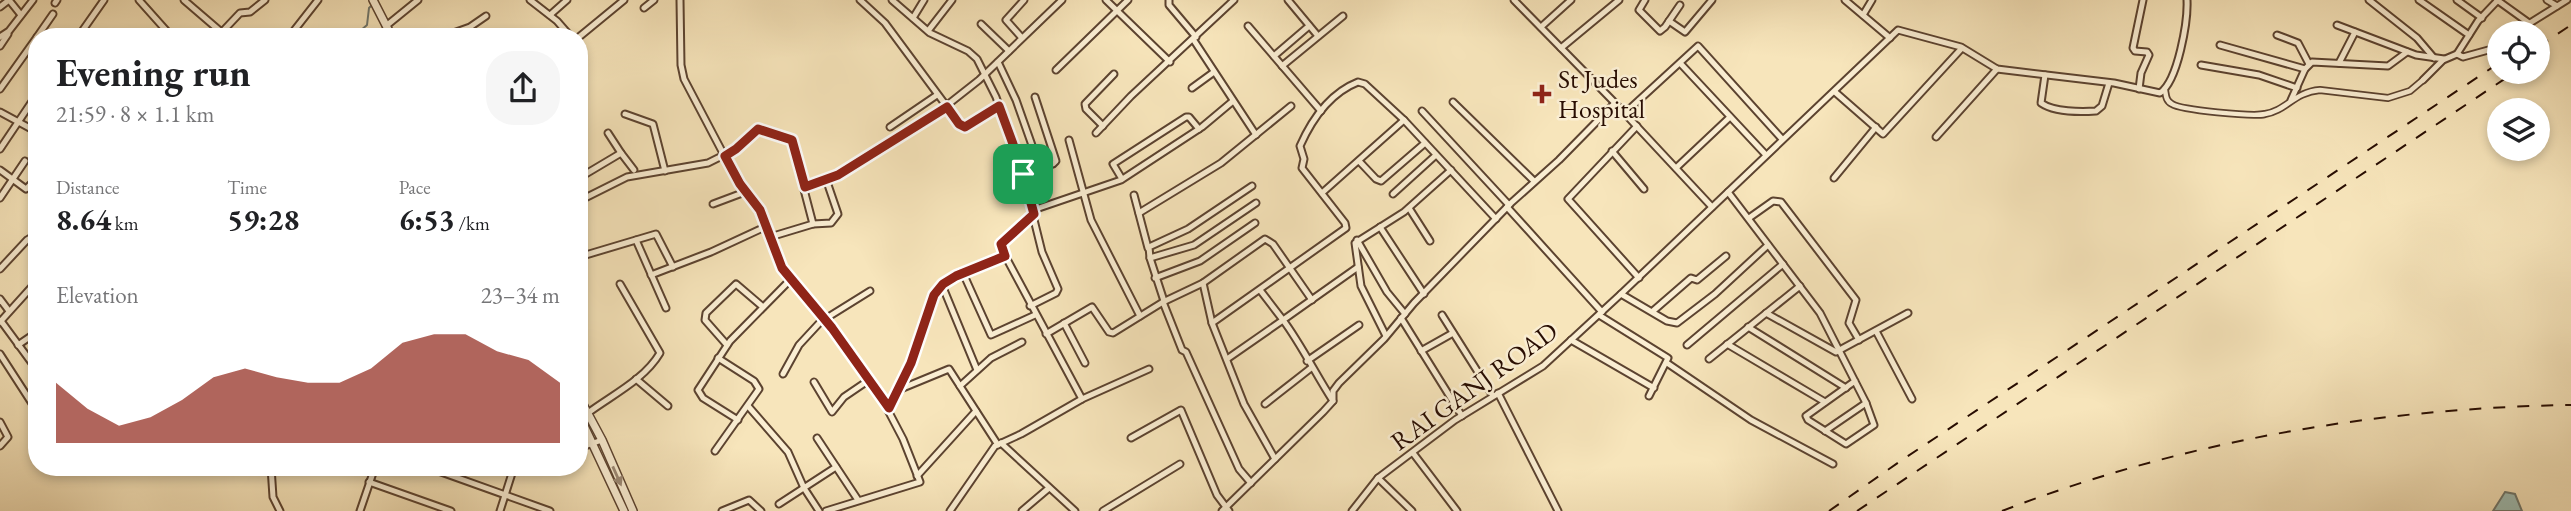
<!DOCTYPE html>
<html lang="en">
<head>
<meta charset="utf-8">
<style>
  body { margin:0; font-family:"EB Garamond",serif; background:#f6f6f6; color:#202124; height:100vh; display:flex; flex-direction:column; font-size:26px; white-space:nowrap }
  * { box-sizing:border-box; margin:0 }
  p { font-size:23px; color:#757577 }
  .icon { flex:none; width:38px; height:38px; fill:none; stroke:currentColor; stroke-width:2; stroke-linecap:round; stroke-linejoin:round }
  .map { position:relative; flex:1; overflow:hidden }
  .sheet { position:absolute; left:28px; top:28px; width:560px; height:448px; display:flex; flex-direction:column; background:#fff; border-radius:28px; box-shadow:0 4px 10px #0003 }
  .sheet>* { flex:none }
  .fabs { position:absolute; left:2487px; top:21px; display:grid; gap:14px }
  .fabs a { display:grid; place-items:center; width:63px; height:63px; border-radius:50%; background:#fff; box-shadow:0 4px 10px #0003; font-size:35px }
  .pin { position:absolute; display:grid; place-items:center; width:60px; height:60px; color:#fff; margin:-30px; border-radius:14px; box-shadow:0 4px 10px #0006 }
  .round { display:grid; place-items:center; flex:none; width:74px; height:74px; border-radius:28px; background:#f6f6f6 }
  .summary { display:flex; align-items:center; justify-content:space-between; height:119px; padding:0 28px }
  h1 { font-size:38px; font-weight:700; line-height:52px }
  .stats { display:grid; grid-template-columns:repeat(3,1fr); gap:10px; height:119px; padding:7px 28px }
  .stats div { display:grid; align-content:center }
  .stats b { font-size:30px; font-weight:700 }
  .stats small { font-size:19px; font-weight:400 }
  .stats p { font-size:19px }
  .chart { height:196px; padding:14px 28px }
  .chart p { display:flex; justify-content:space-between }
  .chart svg { width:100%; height:126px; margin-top:7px; fill:#8f2418; opacity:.7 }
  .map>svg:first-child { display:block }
  .water { fill:#9ebeb4; stroke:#6f776d; stroke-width:2 }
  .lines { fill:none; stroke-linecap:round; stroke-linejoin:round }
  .stream { stroke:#6f776d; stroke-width:2 }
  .pedestrian-casing { stroke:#5c4330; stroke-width:8 }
  .minor-casing { stroke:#5c4330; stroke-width:9 }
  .tertiary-casing { stroke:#5c4330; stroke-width:10 }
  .pedestrian { stroke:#faeed3; stroke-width:4.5 }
  .minor { stroke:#faeed3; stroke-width:5 }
  .tertiary { stroke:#faeed3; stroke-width:7 }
  .rail { stroke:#280d02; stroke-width:2; stroke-dasharray:12 12; stroke-linecap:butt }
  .oneway { fill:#9c8975 }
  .route-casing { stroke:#fff; stroke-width:14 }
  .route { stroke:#8f2418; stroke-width:9 }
  .poi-dot { fill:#8f2418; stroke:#faeed3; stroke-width:2.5 }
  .labels { text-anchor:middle; stroke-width:5; stroke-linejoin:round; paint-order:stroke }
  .poi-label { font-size:26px; fill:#280d02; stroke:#faeed3; text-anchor:start }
  .street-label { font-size:26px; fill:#280d02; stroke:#faeed3 }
</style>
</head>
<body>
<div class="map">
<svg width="2571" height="511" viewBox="0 0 2571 511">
  <rect width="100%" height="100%" fill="#f7e5bb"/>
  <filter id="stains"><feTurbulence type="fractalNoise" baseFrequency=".00286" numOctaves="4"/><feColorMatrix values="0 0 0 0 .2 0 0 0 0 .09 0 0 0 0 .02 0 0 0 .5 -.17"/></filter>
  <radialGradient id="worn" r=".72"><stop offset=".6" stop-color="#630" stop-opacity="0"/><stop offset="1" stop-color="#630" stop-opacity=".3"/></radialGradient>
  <path class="water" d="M2505,492L2515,494L2522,511H2493Z"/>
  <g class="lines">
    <path class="stream" d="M353,37L367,25L369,8L371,6"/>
    <defs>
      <path id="pedestrian" d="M2165,90C2166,96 2166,101 2172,104C2181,110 2253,117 2265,114C2286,111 2294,92 2320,90L2388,98L2410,91L2423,80"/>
      <g id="minor">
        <path d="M9,0L21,15"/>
        <path d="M139,0L172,37"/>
        <path d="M184,0L227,37"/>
        <path d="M530,0L557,21L571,37"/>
        <path d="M680,0L681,65L684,79L735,176L760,210L782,268L832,328L881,397L903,439L920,482L826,511"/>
        <path d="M860,0L885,23L962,127L968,126L999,106"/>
        <path d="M892,0L930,33L968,51L977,59L996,97L1020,163L1042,252L1058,289L1056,293L1030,306"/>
        <path d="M1106,0L1170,62"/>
        <path d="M1169,0V5L1196,37"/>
        <path d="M1288,0L1318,36"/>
        <path d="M1514,0L1615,103"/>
        <path d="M1645,0L1639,10L1660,31L1665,27L1680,5"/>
        <path d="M1845,0L1890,38"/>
        <path d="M2369,0L2417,38L2434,58"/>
        <path d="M2419,0L2469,35"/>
        <path d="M2457,0L2482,18"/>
        <path d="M2497,0L2529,23"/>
        <path d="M2498,0L2478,21L2457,54L2463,57L2492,49L2499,44"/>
        <path d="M2547,0L2557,6"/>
        <path d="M55,3L57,0"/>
        <path d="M0,7L9,0"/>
        <path d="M644,8L654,0"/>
        <path d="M550,15L567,0"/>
        <path d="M1863,15L1872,0"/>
        <path d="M913,18L924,0"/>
        <path d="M1669,21L1685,32L1712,0"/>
        <path d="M981,24L1009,51"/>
        <path d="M2337,25L2416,55L2444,59"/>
        <path d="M386,26L418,0"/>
        <path d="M1248,26L1321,111"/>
        <path d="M1541,27L1571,0"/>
        <path d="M928,31L952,0"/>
        <path d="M222,32L240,13L250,12L265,0"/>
        <path d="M2514,33L2567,0"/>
        <path d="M2277,35L2298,43L2309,64"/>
        <path d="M0,37L9,31L33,0"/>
        <path d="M37,37L53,14"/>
        <path d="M78,37L104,0"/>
        <path d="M289,37L318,0"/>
        <path d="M442,37L470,27L486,16"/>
        <path d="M579,37L624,0"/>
        <path d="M1022,38L1006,20L1024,0"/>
        <path d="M1193,39L1256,135"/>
        <path d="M2220,45L2305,69"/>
        <path d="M0,46L8,34"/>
        <path d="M1561,48L1619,0"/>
        <path d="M1274,56L1309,26"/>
        <path d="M998,62L1016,100L1040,168"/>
        <path d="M1680,63L1766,155"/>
        <path d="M2339,63L2355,32"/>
        <path d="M2201,65L2259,75L2297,88"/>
        <path d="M1282,66L1343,16"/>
        <path d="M1056,70L1128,0"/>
        <path d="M2045,75L2041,103C2054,112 2081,112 2096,111L2102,106L2109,83"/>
        <path d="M2423,80L2443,60L2457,54"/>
        <path d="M1192,88L1214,72"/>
        <path d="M0,89L37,37"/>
        <path d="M2139,89L2141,73L2149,55L2147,52L2135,51L2133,48L2143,0"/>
        <path d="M1835,92L1883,134L1962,48"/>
        <path d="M2291,100L2305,69L2312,62L2388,66L2407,52"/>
        <path d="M1453,102L1534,181"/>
        <path d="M946,106L979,80L1062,0"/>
        <path d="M1422,111L1509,205"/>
        <path d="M0,112L37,132"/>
        <path d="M1625,113L1698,46L1782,139"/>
        <path d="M625,114L653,124L665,171"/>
        <path d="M1103,126L1086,109L1085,104L1114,74"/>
        <path d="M1637,126L1568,199L1639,278"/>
        <path d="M890,127L937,95"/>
        <path d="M608,133L621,153"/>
        <path d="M1096,133L1131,96L1234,0"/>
        <path d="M1936,137L1997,69"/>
        <path d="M1069,140L1091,220L1140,316"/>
        <path d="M0,149L37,94"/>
        <path d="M1612,151L1644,189"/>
        <path d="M1359,161L1376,179L1381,181L1425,143"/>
        <path d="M1676,168L1730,117"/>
        <path d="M0,170L26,189L37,178"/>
        <path d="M1023,174L1053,164L1056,161L1035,97"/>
        <path d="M579,178L621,153L634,170"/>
        <path d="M1834,178L1876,127"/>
        <path d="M1122,179L1113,164L1186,117H1189L1199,129"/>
        <path d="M805,187L838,175L947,108"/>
        <path d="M1728,192L1820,313L1866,403L1874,425L1846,444L1808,420L1806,416L1855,381"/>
        <path d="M1322,193L1404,120"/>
        <path d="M1393,194L1436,155"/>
        <path d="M1134,195L1148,248"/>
        <path d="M0,198L25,161"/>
        <path d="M579,201L627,177L708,163L736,149L758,129L791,140L813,224L770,237"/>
        <path d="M713,204L745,192"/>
        <path d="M1507,207L1602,312"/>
        <path d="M1409,208L1430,241"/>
        <path d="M1033,210L1121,180L1202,127L1233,101"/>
        <path d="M1139,213L1221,163L1291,106"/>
        <path d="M1034,214L1004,241L1001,248L1082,399"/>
        <path d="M1749,218L1773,201L1781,202L1856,300L1849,323L1859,340"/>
        <path d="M813,224L831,223L838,214L826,179"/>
        <path d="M1380,227L1424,294"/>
        <path d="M636,240L666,308"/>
        <path d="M1357,240L1387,292L1405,314"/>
        <path d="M579,257L656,234L673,267"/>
        <path d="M1150,258L1194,245L1256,203"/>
        <path d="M0,269L27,240L37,234"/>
        <path d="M963,273L991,335L1035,315"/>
        <path d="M651,275L711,252L767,226"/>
        <path d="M1155,278L1200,261L1255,223"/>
        <path d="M1203,283L1212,323"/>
        <path d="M942,285L977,370"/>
        <path d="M1621,294L1667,321L1677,323L1715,294L1768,245"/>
        <path d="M0,299L9,311"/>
        <path d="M1164,301L1150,258L1149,247L1188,229L1252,186"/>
        <path d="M1163,302L1182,350L1186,352L1239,469L1251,483"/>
        <path d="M1653,311L1691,278L1697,280L1726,256"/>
        <path d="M1766,313L1836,352L1908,313"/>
        <path d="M1442,315L1493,396"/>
        <path d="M1599,315L1668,358L1649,396"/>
        <path d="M1401,318L1462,416"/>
        <path d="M825,319L870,291"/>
        <path d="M1,321L37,370"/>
        <path d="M0,322L37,281"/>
        <path d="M1064,323L1085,363"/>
        <path d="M1748,327L1846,388"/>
        <path d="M1876,331L1912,399"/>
        <path d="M1046,334L1092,307L1109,332L1113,333L1163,302L1203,283L1265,239L1273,244L1312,300"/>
        <path d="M1386,336L1361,286L1355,243L1404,212L1451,170"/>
        <path d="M1571,340L1654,388"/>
        <path d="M1727,344L1825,402"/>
        <path d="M18,345L37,332"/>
        <path d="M727,345L705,320L706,313L736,284L763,307"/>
        <path d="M1687,345L1783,264"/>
        <path d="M1421,351L1453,333"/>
        <path d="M0,354L33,405"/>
        <path d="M1227,359L1283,320L1260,290"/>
        <path d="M1709,359L1800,286"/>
        <path d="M1307,361L1359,325"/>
        <path d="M1667,363L1751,420L1833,464"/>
        <path d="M783,374L799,345L824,318"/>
        <path d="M636,379L668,406"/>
        <path d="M814,382L832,412L844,397L869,380"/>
        <path d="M960,386L991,358L1022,342"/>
        <path d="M898,390L949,369L998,445"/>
        <path d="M1498,393L1558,511"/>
        <path d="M1333,401C1316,375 1301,344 1283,320L1358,267"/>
        <path d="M1265,404L1311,368"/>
        <path d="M748,406L788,452L804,488L819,511"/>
        <path d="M889,408L911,363L934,294L943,284L956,276L1005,256"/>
        <path d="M588,413C612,395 644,380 660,353L620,284"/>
        <path d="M738,420L703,398L698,390L730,341L791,279"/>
        <path d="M0,422L8,437L0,446"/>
        <path d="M1825,431L1866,403"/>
        <path d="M817,438L858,500"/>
        <path d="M1131,438L1181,410L1217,495L1229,511"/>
        <path d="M1001,443L1075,511"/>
        <path d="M579,448L602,440"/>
        <path d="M715,451L759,389L754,381L718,358"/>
        <path d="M1413,453L1457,511"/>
        <path d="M1275,459L1244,404L1212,323L1346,228L1345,223L1302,168L1304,159L1300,146C1312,119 1330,93 1358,82L1365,84L1404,120L1496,219"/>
        <path d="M271,467L273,497L280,511"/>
        <path d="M427,467L550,511"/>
        <path d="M917,476L976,411"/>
        <path d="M1378,478L1412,511"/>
        <path d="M369,482L451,511"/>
        <path d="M779,504L836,467"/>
        <path d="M360,511L375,467"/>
        <path d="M500,511L514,467"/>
        <path d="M722,511L749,500L761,511"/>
        <path d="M950,511L995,446L1021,434L1082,399L1149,369"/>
        <path d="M1022,511L1049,488"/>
        <path d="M1103,511L1180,464"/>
        <path d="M1222,511L1323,412L1333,401V391L1339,383L1384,339L1414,303L1511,203L1559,160L1615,103L1712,207"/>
        <path d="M1352,511L1378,478L1455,420L1543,366L1621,294L1898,30L1961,47L1997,69L2114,83L2160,93C2178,81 2188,21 2187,0"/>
      </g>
      <g id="tertiary">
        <path d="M373,0L392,37"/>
        <path d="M579,397L602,440L633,511"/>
        <path d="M579,415L624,511"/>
      </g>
    </defs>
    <use href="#pedestrian" class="pedestrian-casing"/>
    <use href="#minor" class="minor-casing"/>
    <use href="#tertiary" class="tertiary-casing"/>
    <use href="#pedestrian" class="pedestrian"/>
    <use href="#minor" class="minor"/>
    <use href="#tertiary" class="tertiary"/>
    <g class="rail">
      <path d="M2538,47L2571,25"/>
      <path d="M1829,511L1899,462L2499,63"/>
      <path d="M1857,511L2515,72"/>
      <path d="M2002,511C2182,441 2378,408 2571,405"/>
    </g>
  </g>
  <defs><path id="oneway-solid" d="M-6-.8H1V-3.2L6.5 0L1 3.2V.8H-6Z" transform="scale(1.75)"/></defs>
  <use class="oneway" href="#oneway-solid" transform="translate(617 476) rotate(66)"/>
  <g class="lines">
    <defs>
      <path id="route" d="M999,106L1020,163L1034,214L1001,244L1005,256L956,276L943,284L934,295L911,363L889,408L832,328L782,268L760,210L740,184L725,156L736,149L758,129L792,140L805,187L838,175L947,107L959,124L965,127Z"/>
    </defs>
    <use href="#route" class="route-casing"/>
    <use href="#route" class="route"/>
  </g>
  <path class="poi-dot" d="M1538.5 83.5h7v7h7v7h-7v7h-7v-7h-7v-7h7z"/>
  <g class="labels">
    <g class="poi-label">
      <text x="1558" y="88">St Judes<tspan x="1558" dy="30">Hospital</tspan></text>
    </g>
    <g class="street-label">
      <text transform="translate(1474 386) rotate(-36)" y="9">RAI GANJ ROAD</text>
    </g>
  </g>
  <rect width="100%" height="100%" filter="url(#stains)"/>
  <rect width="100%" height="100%" fill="url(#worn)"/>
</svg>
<div class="fabs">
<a><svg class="icon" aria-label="locate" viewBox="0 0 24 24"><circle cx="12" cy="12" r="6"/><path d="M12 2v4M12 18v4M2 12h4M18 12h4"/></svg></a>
<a><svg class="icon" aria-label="layers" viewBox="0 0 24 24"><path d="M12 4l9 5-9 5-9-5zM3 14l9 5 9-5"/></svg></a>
</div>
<div class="pin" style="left:1023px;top:174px;background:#1e9e55"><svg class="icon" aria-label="arrive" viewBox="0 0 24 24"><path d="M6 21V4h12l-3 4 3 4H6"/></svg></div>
<section class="sheet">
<div class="summary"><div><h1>Evening run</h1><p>21:59 · 8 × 1.1 km</p></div><a class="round"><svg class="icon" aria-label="share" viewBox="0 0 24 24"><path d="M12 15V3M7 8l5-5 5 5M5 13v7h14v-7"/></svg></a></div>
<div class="stats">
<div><p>Distance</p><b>8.64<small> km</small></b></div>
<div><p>Time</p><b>59:28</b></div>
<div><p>Pace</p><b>6:53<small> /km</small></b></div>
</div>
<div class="chart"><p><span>Elevation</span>23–34 m</p>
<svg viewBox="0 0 160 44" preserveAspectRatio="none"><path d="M0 44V23L10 32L20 38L30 35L40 29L50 21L60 18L70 21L80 23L90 23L100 18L110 9L120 6L130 6L140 12L150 15L160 23V44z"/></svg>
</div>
</section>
</div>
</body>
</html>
